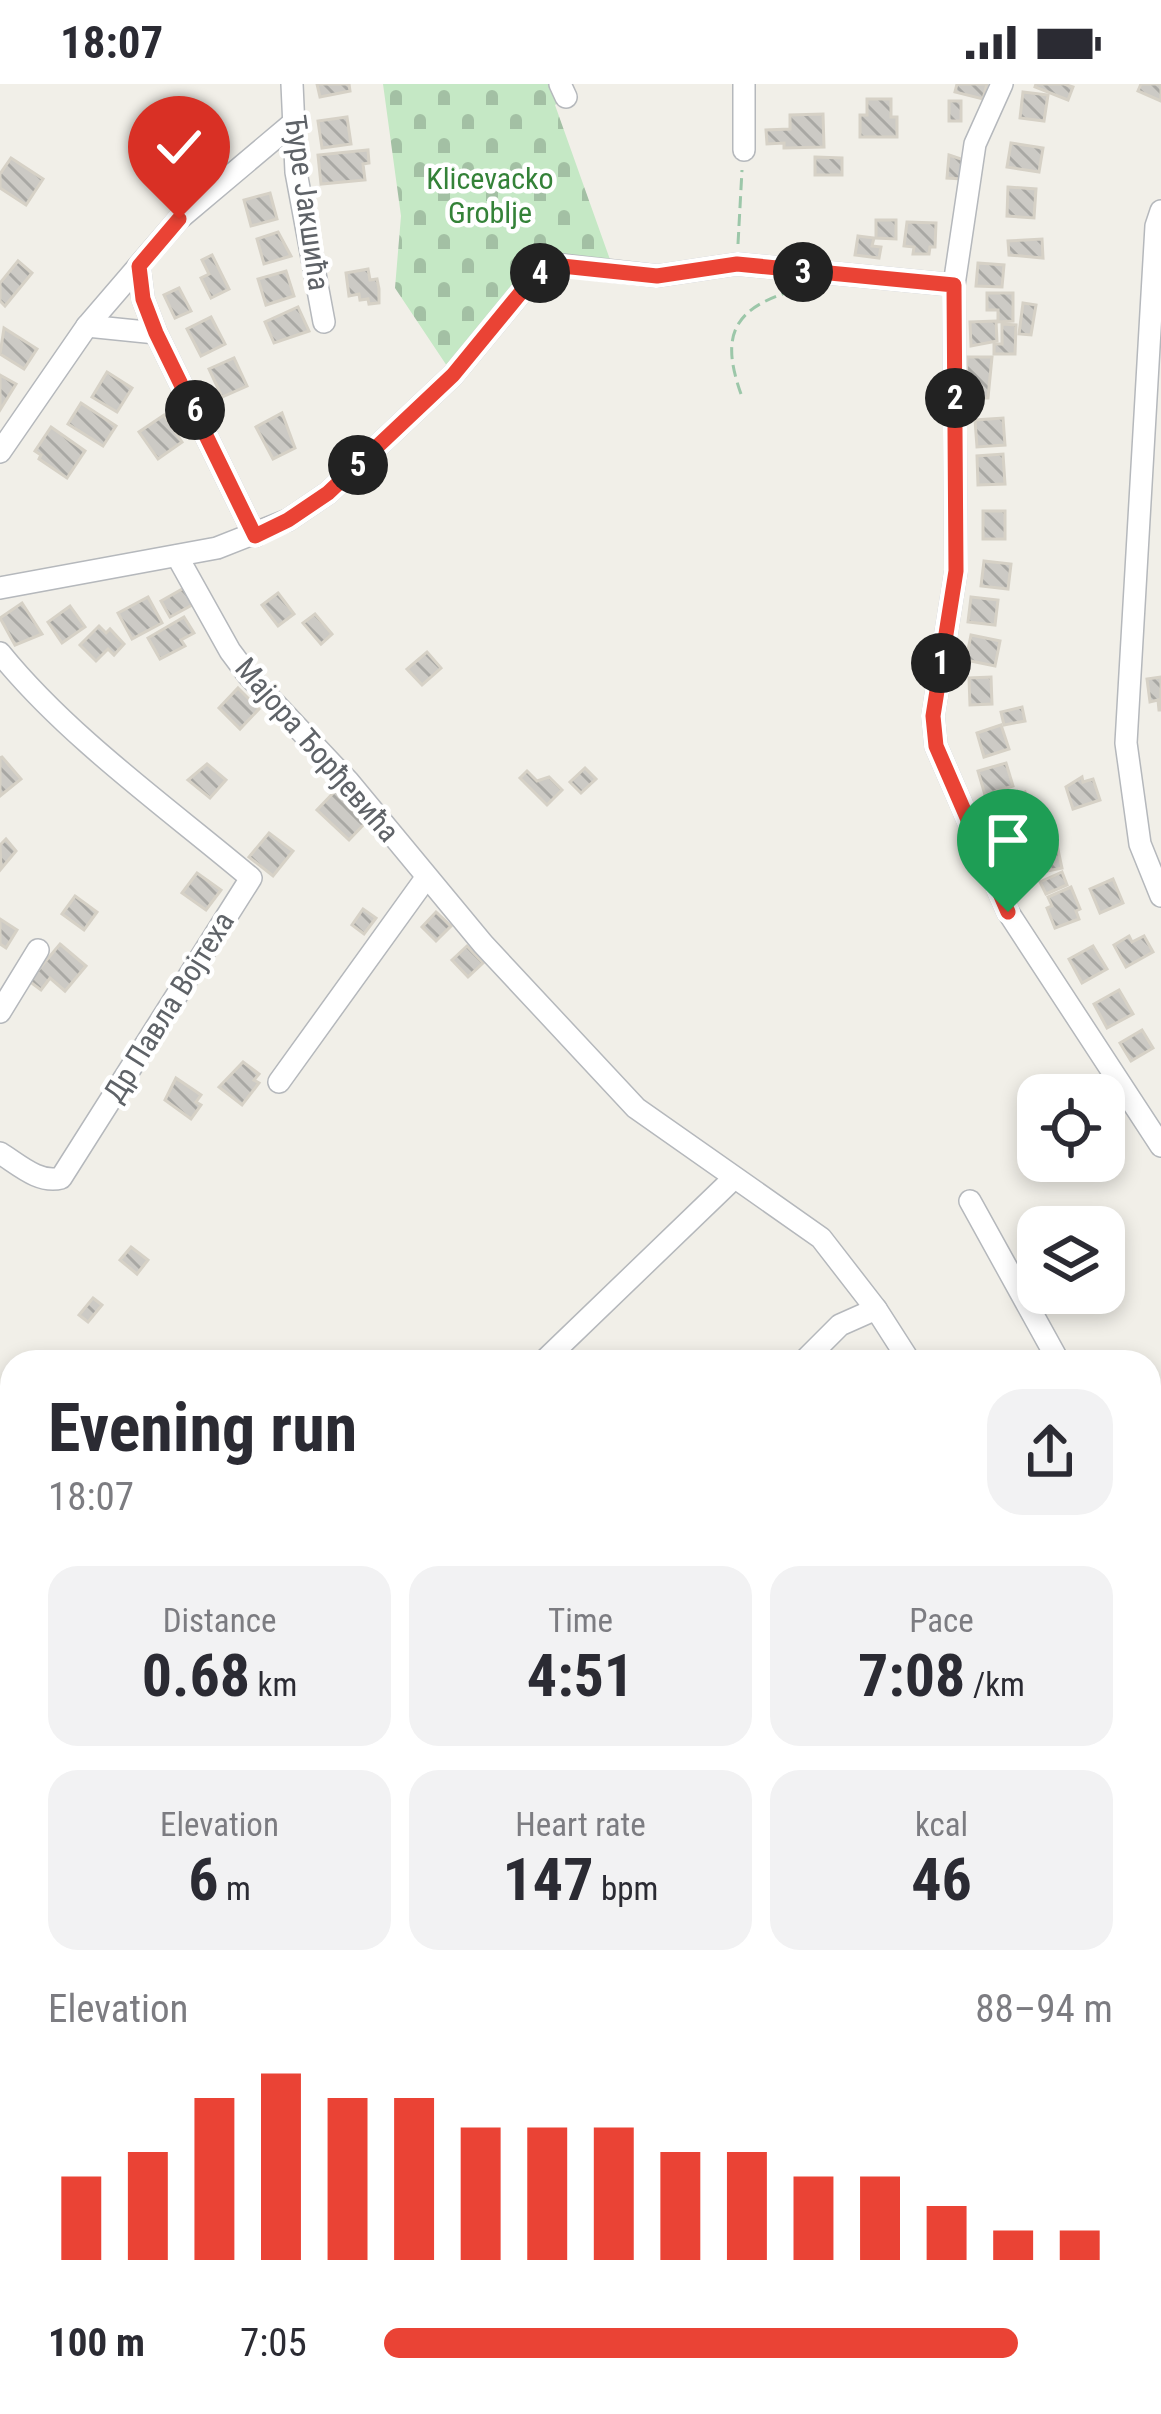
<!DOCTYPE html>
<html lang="en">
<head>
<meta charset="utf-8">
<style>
  body { margin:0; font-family:"Roboto Condensed",sans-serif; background:#f2f2f3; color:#2b2b33; height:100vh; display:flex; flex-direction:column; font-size:45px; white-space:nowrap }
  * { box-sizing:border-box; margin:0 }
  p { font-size:39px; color:#7c7c81 }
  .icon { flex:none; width:66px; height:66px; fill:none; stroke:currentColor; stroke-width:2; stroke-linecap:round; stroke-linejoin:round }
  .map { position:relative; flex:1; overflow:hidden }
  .panel { position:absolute; left:0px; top:1266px; width:1161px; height:1065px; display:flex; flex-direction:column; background:#fff; border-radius:36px 36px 0 0; box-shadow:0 6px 18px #0003 }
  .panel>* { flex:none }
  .tools { position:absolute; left:1017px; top:990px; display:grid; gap:24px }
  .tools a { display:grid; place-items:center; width:108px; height:108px; border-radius:24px; background:#fff; box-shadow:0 6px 18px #0003; font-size:60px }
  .pin { position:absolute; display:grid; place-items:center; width:102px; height:102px; color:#fff; margin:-123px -51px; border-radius:50% 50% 50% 0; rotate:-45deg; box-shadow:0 0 12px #0007 }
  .pin .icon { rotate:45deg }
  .km { position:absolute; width:60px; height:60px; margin:-30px; border-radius:50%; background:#222; color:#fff; font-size:33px; line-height:60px; text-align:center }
  .round { display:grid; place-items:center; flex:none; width:126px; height:126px; border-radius:36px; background:#f2f2f3 }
  .overview { display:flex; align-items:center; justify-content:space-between; height:204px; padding:0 48px }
  h1 { font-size:66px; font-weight:700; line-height:90px }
  .metrics { display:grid; grid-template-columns:repeat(3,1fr); gap:18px; height:204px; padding:12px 48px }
  .metrics div { display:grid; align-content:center; border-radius:30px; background:#f2f2f3; text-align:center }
  .metrics b { font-size:60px; font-weight:700 }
  .metrics small { font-size:33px; font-weight:400 }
  .metrics p { font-size:33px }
  .chart { height:336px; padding:24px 48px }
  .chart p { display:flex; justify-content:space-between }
  .chart svg { width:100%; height:216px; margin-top:12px; stroke:#ea4335; stroke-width:6 }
  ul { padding:0 48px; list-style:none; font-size:39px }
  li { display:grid; grid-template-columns:192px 144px 1fr; align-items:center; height:90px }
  li i { height:30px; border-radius:15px; background:#ea4335 }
  .status { display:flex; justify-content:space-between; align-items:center; height:84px; padding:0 60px; background:#fff; direction:ltr }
  .status svg { height:33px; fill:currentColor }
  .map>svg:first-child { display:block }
  .cemetery { fill:url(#cemetery-stones) }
  .building { fill:url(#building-back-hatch); stroke:#d6d1c6; stroke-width:3 }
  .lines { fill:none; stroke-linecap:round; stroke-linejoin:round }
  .minor-casing { stroke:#b5b8bc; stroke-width:24 }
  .path { stroke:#9cc7a9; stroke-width:3; stroke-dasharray:12 6; stroke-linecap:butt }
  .minor { stroke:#fff; stroke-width:21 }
  .route-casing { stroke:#fff; stroke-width:24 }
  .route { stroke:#ea4335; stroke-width:15 }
  .labels { text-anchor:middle; stroke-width:9; stroke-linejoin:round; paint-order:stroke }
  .park-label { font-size:30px; fill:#348238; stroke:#fff }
  .street-label { font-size:30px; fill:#5f6368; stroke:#fff }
</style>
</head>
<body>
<div class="status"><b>18:07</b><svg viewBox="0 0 49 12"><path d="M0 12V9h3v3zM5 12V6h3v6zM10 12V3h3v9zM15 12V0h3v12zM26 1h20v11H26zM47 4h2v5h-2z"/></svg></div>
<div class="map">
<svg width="1161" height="2330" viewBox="0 0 1161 2330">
  <defs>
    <pattern id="cemetery-stones" width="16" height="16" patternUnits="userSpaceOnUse" patternTransform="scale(3)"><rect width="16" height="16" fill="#c5e8c5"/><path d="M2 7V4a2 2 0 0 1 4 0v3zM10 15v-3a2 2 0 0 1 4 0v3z" fill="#a3c0a4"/></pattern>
    <pattern id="building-back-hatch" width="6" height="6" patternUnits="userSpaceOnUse" patternTransform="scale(3)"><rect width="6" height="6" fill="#cccac5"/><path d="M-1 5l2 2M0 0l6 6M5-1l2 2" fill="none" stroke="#a9a8a4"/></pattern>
  </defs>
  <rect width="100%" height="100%" fill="#f1efe8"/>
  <path class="cemetery" d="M383,0H560L566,13L555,21L613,184L536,190L453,291L395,204L401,132Z"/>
  <g class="building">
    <path d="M317,0H349L350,7L320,13Z"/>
    <path d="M957,0H987L983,15L955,8Z"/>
    <path d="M1036,0H1064L1073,3L1068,16L1035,3Z"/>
    <path d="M1141,0H1161V17L1138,7Z"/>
    <path d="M1023,8L1048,11L1044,37L1020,34Z"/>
    <path d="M867,15H891V33H897V53H860V31H867Z"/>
    <rect x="949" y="17" width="12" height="20"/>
    <path d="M823,30L824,63L784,64V59L767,60L766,46L790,45V31Z"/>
    <path d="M347,33L351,60L322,64L318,37Z"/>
    <path d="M1011,59L1043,64L1039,88L1007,83Z"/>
    <path d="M368,66L369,79L363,80L365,96L321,100L318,71Z"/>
    <path d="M949,71L964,76L962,95L947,94Z"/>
    <path d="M815,73L842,74V91H815Z"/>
    <path d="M11,74L43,95L26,121L0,104V90Z"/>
    <path d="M1008,103L1036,105L1034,134L1007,132Z"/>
    <path d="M270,109L277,135L251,142L244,116Z"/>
    <path d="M876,136H896V155L876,154Z"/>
    <path d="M907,138L936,139L935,163H930L929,170H913L914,163L904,162Z"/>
    <path d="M278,148L291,172L264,180L257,155Z"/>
    <path d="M858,152L874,154L872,162L881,163L879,174L855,171Z"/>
    <path d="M1042,155L1043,174L1009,171L1008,157Z"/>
    <path d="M212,171L229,205L211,214L201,194L209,190L202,176Z"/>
    <path d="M18,177L32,189L5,222L0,217V199Z"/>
    <path d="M978,179L1004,181L1002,203L976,202Z"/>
    <path d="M368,185L370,196L377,195L379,205V219L369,220L368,215L360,216L359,210L349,212L346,189Z"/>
    <path d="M286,187L294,212L266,221L258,195Z"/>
    <path d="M179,204L191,227L175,234L164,211Z"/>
    <path d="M987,209H1013V237L998,238V226H987Z"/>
    <path d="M1023,219L1036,221L1031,251L1019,250Z"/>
    <path d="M298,223L309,247L274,259L265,238Z"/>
    <path d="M211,233L225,260L201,272L187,245Z"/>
    <path d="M996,237L997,257L971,262L970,238Z"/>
    <path d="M1002,240L1016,241L1015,270H994V260H1002Z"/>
    <path d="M4,244L37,265L24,285L0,270Z"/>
    <path d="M967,273H992L988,314H972V298H966Z"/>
    <path d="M234,274L247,302L222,313L209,285Z"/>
    <path d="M107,288L132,304L117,328L92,313Z"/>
    <path d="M0,291L16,300L0,326Z"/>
    <path d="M81,319L116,342L103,362L68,340Z"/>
    <path d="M282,329L295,364L273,375L256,343Z"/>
    <path d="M164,331L182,358L158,375L139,348Z"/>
    <path d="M1003,334L1005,361L977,363L975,336Z"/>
    <path d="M51,343L85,367L67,394L39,375L41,371L35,367Z"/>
    <path d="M1003,370L1005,400L978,401L977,372Z"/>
    <rect x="983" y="427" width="22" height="28"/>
    <path d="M984,477L1011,480L1008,505L981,502Z"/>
    <path d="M184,504L194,520L170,533L161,517Z"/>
    <path d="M278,509L294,530L278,542L262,521Z"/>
    <path d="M148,513L162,539L132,555L118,529Z"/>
    <path d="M971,513L998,516L995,541L968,538Z"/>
    <path d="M22,519L42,550L15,561L0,534Z"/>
    <path d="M70,522L85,543L62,559L48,538Z"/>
    <path d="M315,530L332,550L321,560L303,539Z"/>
    <path d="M184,533L194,549L181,556L185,562L160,575L148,554Z"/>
    <path d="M99,542L106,549L110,545L124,560L114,571L108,565L96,577L80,561Z"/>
    <path d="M971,551L1000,557L995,582L966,576Z"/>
    <path d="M427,568L441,584L422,601L407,585Z"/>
    <path d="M991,593L992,620L970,621L969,594Z"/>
    <path d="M1161,593V626H1159L1158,616L1150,618L1147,595Z"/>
    <path d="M238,604L259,625L240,645L219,624Z"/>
    <path d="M1022,623L1025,637L1004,641L1001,628Z"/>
    <path d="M1001,641L1009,665L984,673L977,649Z"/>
    <path d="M2,673L21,695L0,712V674Z"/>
    <path d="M1006,679L1013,702L985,711L978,687Z"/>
    <path d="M207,680L226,696L210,714L188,696Z"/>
    <path d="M585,684L596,695L581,709L570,698Z"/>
    <path d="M527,687L537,697L549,693L562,706L547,721L520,694Z"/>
    <path d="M1082,693L1083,698L1093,695L1100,716L1073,725L1066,703Z"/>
    <path d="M336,706L368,736L349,756L317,726Z"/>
    <path d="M1025,708L1029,720L1036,717L1041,733L1010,743L1001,716Z"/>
    <path d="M1054,747L1062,784L1037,789L1035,777L1030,778L1025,753Z"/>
    <path d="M269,749L293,767L273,792L249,773Z"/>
    <path d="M6,755L16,767L1,785L0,761Z"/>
    <path d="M1062,788L1067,801L1046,810L1040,798Z"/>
    <path d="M197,789L221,806L206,826L182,809Z"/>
    <path d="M1113,795L1123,819L1100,829L1090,805Z"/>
    <path d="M1071,803L1080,825L1076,827L1079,835L1055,844L1047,824L1052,822L1048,813Z"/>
    <path d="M75,812L97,828L84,846L62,830Z"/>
    <path d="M363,825L376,834L364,850L352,841Z"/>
    <path d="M436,828L451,842L436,857L422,843Z"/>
    <path d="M0,835L17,846L6,864L0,860Z"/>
    <path d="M1129,852L1132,858L1144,852L1153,868L1126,883L1114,861Z"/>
    <path d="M60,860L86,882L65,907L50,894L41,906L29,897Z"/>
    <path d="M467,862L483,879L468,893L452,876Z"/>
    <path d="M1093,862L1107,885L1082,899L1069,875Z"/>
    <path d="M1119,906L1133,930L1107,944L1094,920Z"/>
    <path d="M1142,946L1153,964L1131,977L1120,959Z"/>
    <path d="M243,978L259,990L254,996L259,999L242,1021L219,1003Z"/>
    <path d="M176,994L201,1011L196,1018L201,1021L191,1035L165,1016Z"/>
    <path d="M131,1163L148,1176L137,1190L120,1176Z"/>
    <path d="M93,1214L102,1221L88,1238L79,1231Z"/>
  </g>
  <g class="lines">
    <defs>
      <g id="minor">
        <path d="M292,0L296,88L324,238"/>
        <path d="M560,0L566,13"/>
        <path d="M1002,0L975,60L954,201L956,487L933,632L936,662L1008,828L1161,1062"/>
        <path d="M744,66V0"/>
        <path d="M1161,127L1156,142L1126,659L1140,760L1161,812"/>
        <path d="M139,182L143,215L156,249L255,452"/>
        <path d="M87,242L156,249"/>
        <path d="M0,368L87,242L179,135L293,39"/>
        <path d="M177,472L230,567L248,591L348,697L483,860L636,1024L821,1154L876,1225L910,1278"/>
        <path d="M0,504L217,464L288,436L328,409L453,291L536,190L562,181L657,192L737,180L954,201"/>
        <path d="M0,569C68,653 168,724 251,794L61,1094C39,1100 18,1080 0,1069"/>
        <path d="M0,928L38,866"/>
        <path d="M279,998L426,794"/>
        <path d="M970,1117L1059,1278"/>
        <path d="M543,1278L734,1094"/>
        <path d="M803,1278L840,1241L876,1225"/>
        <path d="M1149,1440L1161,1462"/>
        <path d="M1149,1742L1161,1705"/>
        <path d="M1149,1971L1161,1974"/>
        <path d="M1149,2183H1161"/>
        <path d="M1087,2319L1088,2330"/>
      </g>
    </defs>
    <use href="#minor" class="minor-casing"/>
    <g class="path">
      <path d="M738,160L742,86"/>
      <path d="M741,310C720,251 733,224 795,206"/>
    </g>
    <use href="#minor" class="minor"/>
  </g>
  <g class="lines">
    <defs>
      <path id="route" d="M179,135L139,182L143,215L156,249L255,452L288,436L328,409L453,291L536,190L562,182L657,192L737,180L954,201L956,487L933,632L936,662L1008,828"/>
    </defs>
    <use href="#route" class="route-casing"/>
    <use href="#route" class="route"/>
  </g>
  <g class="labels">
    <g class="park-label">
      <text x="490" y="105">Klicevacko<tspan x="490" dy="34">Groblje</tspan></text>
    </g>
    <g class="street-label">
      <text transform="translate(307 119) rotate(82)" y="10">Ђуре Јакшића</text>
      <text transform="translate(317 666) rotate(49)" y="10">Мајора Ђорђевића</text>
      <text transform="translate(169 923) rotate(-58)" y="10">Др Павла Војтеха</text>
    </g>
  </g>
</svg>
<div class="tools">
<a><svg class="icon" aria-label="locate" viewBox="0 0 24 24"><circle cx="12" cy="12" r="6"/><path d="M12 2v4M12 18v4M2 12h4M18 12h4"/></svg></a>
<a><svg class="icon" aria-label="layers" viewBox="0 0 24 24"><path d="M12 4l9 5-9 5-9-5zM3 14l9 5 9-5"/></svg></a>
</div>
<div class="pin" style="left:1008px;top:828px;background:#1e9e55"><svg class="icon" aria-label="arrive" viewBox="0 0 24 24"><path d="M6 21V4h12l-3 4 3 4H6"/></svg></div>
<div class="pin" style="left:179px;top:135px;background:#d93025"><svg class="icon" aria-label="check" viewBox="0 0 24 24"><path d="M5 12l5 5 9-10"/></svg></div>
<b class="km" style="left:941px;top:579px">1</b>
<b class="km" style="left:955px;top:314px">2</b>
<b class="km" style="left:803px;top:188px">3</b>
<b class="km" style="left:540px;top:189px">4</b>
<b class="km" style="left:358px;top:381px">5</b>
<b class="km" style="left:195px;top:326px">6</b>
<section class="panel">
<div class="overview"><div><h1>Evening run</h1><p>18:07</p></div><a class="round"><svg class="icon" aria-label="share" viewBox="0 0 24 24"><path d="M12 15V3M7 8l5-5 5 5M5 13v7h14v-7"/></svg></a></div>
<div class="metrics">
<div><p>Distance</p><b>0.68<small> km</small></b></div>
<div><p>Time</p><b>4:51</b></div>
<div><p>Pace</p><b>7:08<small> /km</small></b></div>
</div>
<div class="metrics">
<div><p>Elevation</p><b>6<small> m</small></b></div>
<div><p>Heart rate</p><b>147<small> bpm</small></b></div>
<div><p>kcal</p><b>46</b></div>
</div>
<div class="chart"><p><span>Elevation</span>88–94 m</p>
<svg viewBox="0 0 160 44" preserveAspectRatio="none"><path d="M5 44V27M15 44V22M25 44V11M35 44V6M45 44V11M55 44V11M65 44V17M75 44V17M85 44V17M95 44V22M105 44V22M115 44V27M125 44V27M135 44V33M145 44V38M155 44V38"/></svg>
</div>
<ul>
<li><b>100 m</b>7:05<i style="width:87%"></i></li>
</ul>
</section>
</div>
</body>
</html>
